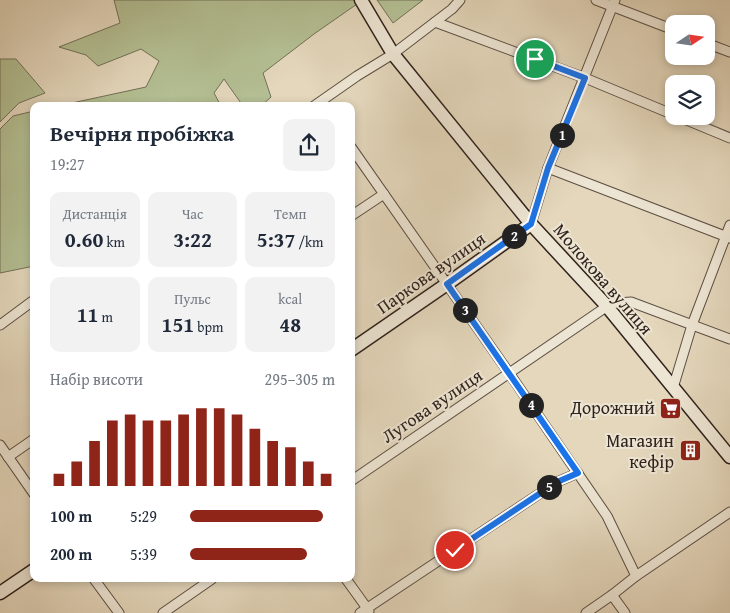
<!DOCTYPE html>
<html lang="uk">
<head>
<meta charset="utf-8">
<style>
  body { margin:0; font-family:"Gentium Book Plus",serif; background:#f2f2f3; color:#1f2937; height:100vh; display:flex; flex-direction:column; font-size:19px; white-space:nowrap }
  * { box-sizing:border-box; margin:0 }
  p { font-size:16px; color:#747a83 }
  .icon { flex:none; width:28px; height:28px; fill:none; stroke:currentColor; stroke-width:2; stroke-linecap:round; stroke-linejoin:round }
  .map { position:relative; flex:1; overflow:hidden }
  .details { position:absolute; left:30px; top:102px; width:325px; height:480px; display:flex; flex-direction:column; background:#fff; border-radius:10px; box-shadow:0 2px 8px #0003 }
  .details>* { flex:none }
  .needle { width:32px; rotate:77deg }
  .controls { position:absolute; left:665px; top:15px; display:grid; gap:10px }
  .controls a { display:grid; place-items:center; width:50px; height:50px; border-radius:10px; background:#fff; box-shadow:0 2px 8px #0003; font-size:25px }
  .pin { position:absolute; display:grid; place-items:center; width:42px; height:42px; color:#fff; margin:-21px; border:2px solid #fff; border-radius:50%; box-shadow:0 1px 5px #0007 }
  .km { position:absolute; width:25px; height:25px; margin:-12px; border-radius:50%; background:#222; color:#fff; font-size:14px; line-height:25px; text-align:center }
  .round { display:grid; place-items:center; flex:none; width:52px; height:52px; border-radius:10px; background:#f2f2f3 }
  .summary { display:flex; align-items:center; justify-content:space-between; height:85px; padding:0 20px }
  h1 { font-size:22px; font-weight:600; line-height:38px }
  .figures { display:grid; grid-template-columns:repeat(3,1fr); gap:8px; height:85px; padding:5px 20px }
  .figures div { display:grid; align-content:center; border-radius:10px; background:#f2f2f3; text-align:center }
  .figures b { font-size:21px; font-weight:600 }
  .figures small { font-size:14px; font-weight:400 }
  .figures p { font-size:14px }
  .chart { height:140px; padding:10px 20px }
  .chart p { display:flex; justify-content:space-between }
  .chart svg { width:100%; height:90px; margin-top:5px; stroke:#8f2418; stroke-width:6 }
  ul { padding:0 20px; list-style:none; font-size:16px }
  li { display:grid; grid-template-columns:80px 60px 1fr; align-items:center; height:38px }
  li i { height:12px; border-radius:6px; background:#8f2418 }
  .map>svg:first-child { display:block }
  .green { fill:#b3be92; stroke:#727057 }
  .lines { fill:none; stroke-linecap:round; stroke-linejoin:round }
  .street-casing { stroke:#5d4f44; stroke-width:11 }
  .secondary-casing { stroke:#30221c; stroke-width:15 }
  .street { stroke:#ede5d3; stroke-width:9 }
  .secondary { stroke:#ede5d3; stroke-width:12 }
  .route-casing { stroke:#fff; stroke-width:10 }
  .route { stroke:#1a73e8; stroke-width:6 }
  .labels { text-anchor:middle; stroke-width:4; stroke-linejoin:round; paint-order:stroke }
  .street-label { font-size:18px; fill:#30221c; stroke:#ede5d3 }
  .poi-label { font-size:18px; fill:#30221c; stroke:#ede5d3; text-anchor:end }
</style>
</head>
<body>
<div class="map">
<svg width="730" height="613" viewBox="0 0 730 613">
  <rect width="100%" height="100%" fill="#e4d7bc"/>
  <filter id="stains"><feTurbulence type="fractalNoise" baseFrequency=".004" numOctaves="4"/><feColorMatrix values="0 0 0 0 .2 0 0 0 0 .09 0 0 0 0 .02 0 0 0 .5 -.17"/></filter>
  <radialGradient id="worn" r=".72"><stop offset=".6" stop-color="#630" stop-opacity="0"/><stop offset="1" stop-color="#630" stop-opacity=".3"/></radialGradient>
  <g class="green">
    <path d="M114,0H354L357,4L314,34L263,73L271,97L261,106H243L224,79L214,93L221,106H58L146,87L159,61L141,49L98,66L86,55L59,47L120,23Z"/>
    <path d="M377,0H423L393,23Z"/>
    <path d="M0,59H16L45,93L19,103L0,122Z"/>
    <path d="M34,111V266L0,273V129L13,116Z"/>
  </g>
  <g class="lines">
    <defs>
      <g id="street">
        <path d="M596,0L674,30"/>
        <path d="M435,22L585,78L674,115"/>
        <path d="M706,43L730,52"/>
        <path d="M314,106L357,76L393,54L452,9L460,0"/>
        <path d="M677,116L730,138"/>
        <path d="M351,147L509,373L607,516L636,576"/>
        <path d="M548,168L730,238"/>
        <path d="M351,216L384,194"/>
        <path d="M531,224L548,168L615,0"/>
        <path d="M605,304L631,302L730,339"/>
        <path d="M0,325L34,300"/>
        <path d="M673,388L692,325L730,225"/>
        <path d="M0,445L34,494"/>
        <path d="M8,457L34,439"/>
        <path d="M351,481L606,307"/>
        <path d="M94,579L119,613"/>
        <path d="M346,579L369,611"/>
        <path d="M612,595L625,613"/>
        <path d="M163,613L212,579"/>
        <path d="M360,613L557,482L578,473"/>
        <path d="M586,613L612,595L636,576L730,512"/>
      </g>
      <g id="secondary">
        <path d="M361,0L393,54L531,224L605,304L730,457"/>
        <path d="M351,350L447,284L531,224"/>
        <path d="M0,593L34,570"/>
      </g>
    </defs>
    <use href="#street" class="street-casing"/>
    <use href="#secondary" class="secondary-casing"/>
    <use href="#street" class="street"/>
    <use href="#secondary" class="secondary"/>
  </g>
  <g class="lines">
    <defs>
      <path id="route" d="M455,550L557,482L578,473L447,284L531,224L548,168L585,78L535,59"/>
    </defs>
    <use href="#route" class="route-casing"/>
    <use href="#route" class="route"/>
  </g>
  <defs>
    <symbol id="supermarket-square" viewBox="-11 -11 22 22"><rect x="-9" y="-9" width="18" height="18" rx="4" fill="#8f2418" stroke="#ede5d3"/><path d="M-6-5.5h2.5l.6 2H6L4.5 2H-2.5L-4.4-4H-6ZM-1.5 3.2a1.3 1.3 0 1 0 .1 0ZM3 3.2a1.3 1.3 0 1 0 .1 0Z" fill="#fff"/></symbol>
    <symbol id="building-square" viewBox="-11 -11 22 22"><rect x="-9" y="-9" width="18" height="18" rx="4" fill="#8f2418" stroke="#ede5d3"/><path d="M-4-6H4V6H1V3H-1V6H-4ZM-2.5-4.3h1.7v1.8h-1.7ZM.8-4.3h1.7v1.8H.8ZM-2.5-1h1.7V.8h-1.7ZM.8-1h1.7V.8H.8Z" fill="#fff"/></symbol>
  </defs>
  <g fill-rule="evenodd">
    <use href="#supermarket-square" x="658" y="396" width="25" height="25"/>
    <use href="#building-square" x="678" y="438" width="25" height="25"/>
  </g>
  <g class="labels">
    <g class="street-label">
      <text transform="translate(431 273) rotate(-35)" y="6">Паркова вулиця</text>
      <text transform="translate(603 279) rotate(49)" y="6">Молокова вулиця</text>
      <text transform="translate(432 406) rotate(-34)" y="6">Лугова вулиця</text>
    </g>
    <g class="poi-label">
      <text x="655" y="414">Дорожний</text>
      <text x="674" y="447">Магазин<tspan x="674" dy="21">кефір</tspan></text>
    </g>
  </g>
  <rect width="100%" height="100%" filter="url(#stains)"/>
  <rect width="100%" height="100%" fill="url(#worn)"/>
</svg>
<div class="controls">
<a><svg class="needle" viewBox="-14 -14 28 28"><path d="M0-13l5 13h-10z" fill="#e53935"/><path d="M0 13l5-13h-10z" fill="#747a83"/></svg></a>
<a><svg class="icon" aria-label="layers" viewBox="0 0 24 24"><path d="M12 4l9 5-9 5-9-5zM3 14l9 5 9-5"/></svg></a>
</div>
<div class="pin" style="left:535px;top:59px;background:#1e9e55"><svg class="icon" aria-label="arrive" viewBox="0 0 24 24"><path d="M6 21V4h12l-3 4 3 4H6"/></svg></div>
<div class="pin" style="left:455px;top:550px;background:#d93025"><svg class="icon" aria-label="check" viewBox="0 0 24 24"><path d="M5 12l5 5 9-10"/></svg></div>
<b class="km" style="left:562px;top:135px">1</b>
<b class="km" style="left:514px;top:236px">2</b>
<b class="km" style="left:465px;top:310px">3</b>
<b class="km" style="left:531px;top:405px">4</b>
<b class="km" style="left:549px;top:487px">5</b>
<section class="details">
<div class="summary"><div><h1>Вечірня пробіжка</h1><p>19:27</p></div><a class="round"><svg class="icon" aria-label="share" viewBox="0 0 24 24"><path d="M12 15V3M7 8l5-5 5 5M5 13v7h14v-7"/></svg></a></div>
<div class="figures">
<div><p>Дистанція</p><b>0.60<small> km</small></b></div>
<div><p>Час</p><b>3:22</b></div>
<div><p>Темп</p><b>5:37<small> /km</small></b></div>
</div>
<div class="figures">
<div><b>11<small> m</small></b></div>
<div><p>Пульс</p><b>151<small> bpm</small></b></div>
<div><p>kcal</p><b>48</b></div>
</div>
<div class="chart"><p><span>Набір висоти</span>295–305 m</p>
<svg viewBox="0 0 160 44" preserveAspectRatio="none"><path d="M5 44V38M15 44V32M25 44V22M35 44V12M45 44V9M55 44V12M65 44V12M75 44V9M85 44V6M95 44V6M105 44V9M115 44V16M125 44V22M135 44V25M145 44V32M155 44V38"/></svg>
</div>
<ul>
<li><b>100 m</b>5:29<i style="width:92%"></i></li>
<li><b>200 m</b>5:39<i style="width:81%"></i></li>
</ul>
</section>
</div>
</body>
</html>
